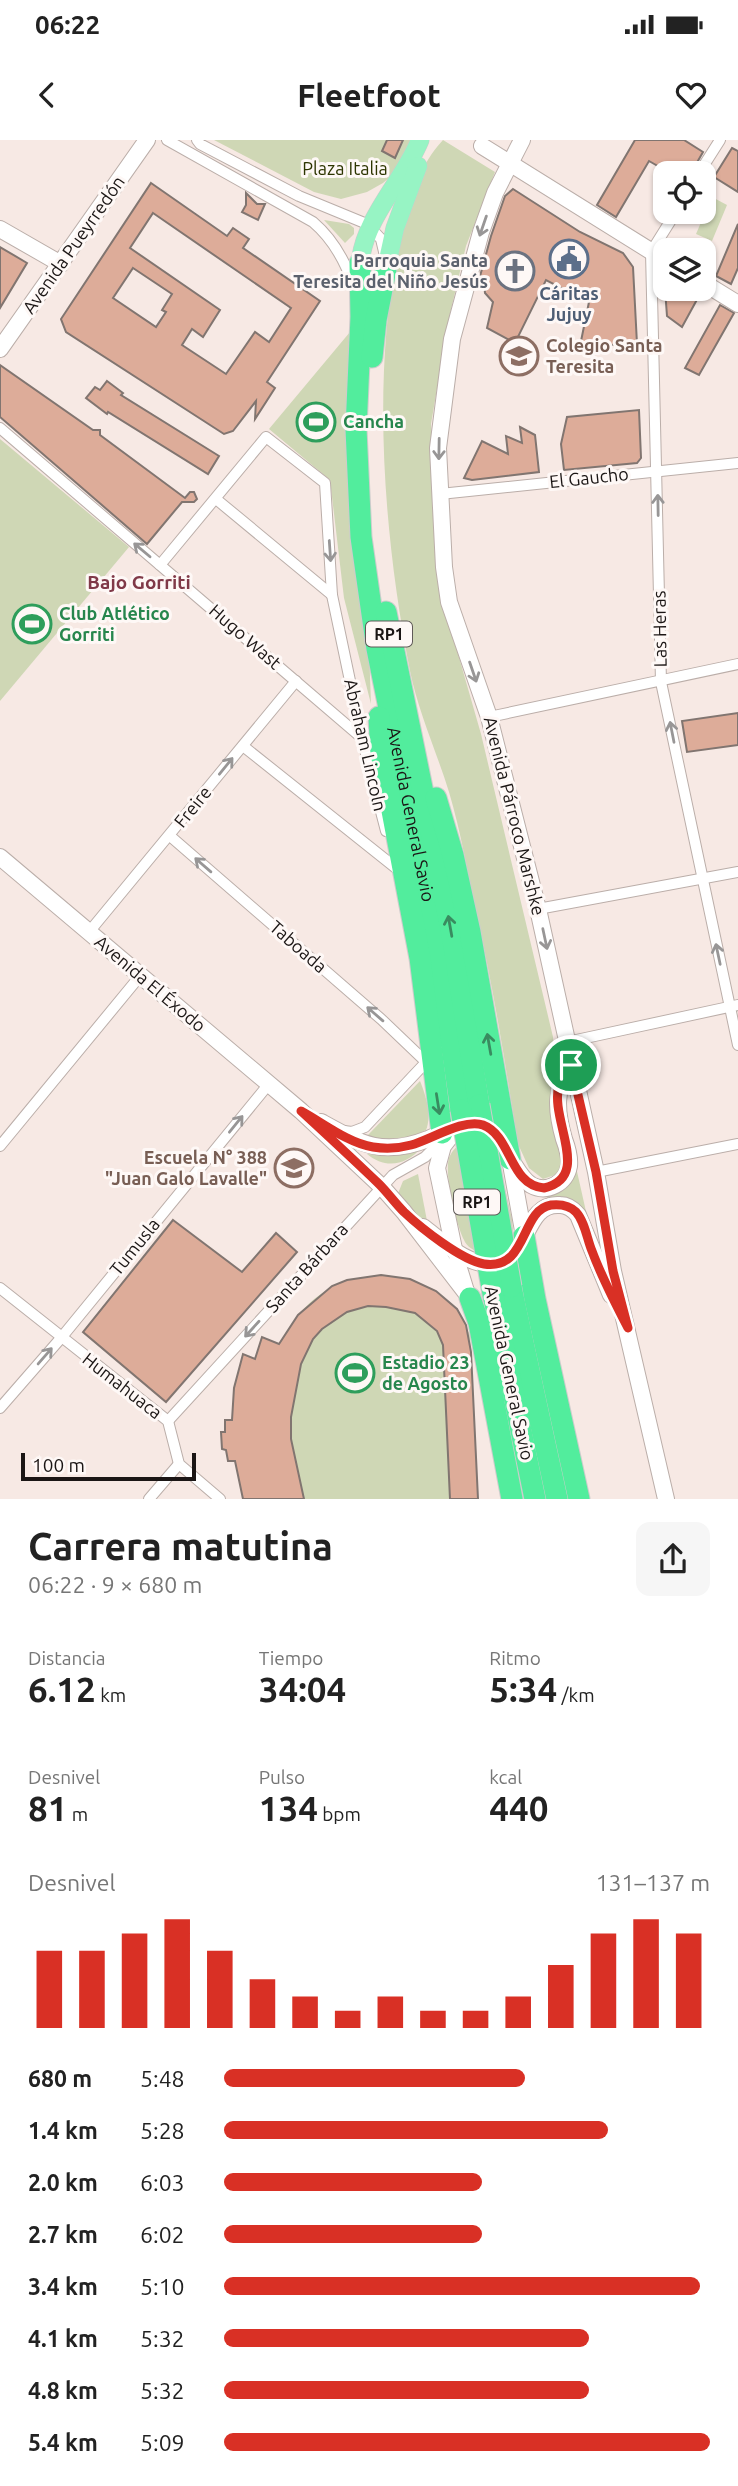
<!DOCTYPE html>
<html lang="es">
<head>
<meta charset="utf-8">
<style>
  body { margin:0; font-family:Ubuntu,sans-serif; background:#f6f6f6; color:#222; height:100vh; display:flex; flex-direction:column; font-size:26px; white-space:nowrap }
  * { box-sizing:border-box; margin:0 }
  p { font-size:23px; color:#767676 }
  .icon { flex:none; width:38px; height:38px; fill:none; stroke:currentColor; stroke-width:2; stroke-linecap:round; stroke-linejoin:round }
  .map { position:relative; height:1359px; overflow:hidden }
  .details { display:flex; flex-direction:column; background:#fff; flex:1 }
  .details>* { flex:none }
  .buttons { position:absolute; left:653px; top:21px; display:grid; gap:14px }
  .buttons a { display:grid; place-items:center; width:63px; height:63px; border-radius:14px; background:#fff; box-shadow:0 2px 5px #0004; font-size:35px }
  .scale { position:absolute; left:21px; bottom:18px; width:175px; box-sizing:border-box; padding-left:7px; border:4px solid #1b1615; border-top:0; font-size:19px; line-height:24px; white-space:nowrap; color:#1b1615; -webkit-text-stroke:5px #fef8f6; paint-order:stroke }
  .pin { position:absolute; display:grid; place-items:center; width:60px; height:60px; color:#fff; margin:-30px; border:4px solid #fff; border-radius:50%; box-shadow:0 2px 7px #0007 }
  .round { display:grid; place-items:center; flex:none; width:74px; height:74px; border-radius:14px; background:#f6f6f6 }
  .overview { display:flex; align-items:center; justify-content:space-between; height:119px; padding:0 28px }
  h1 { font-size:38px; font-weight:700; line-height:52px }
  .figures { display:grid; grid-template-columns:repeat(3,1fr); gap:10px; height:119px; padding:7px 28px }
  .figures div { display:grid; align-content:center }
  .figures b { font-size:35px; font-weight:700 }
  .figures small { font-size:19px; font-weight:400 }
  .figures p { font-size:19px }
  .chart { height:196px; padding:14px 28px }
  .chart p { display:flex; justify-content:space-between }
  .chart svg { width:100%; height:126px; margin-top:7px; stroke:#d93025; stroke-width:6 }
  ul { padding:0 28px; list-style:none; font-size:23px }
  li { display:grid; grid-template-columns:112px 84px 1fr; align-items:center; height:52px }
  li i { height:18px; border-radius:9px; background:#d93025 }
  .status { display:flex; justify-content:space-between; align-items:center; height:49px; padding:0 35px; background:#fff; direction:ltr }
  .status svg { height:19px; fill:currentColor }
  header { display:flex; justify-content:space-between; align-items:center; height:91px; padding:0 28px; background:#fff; font-size:32px; font-weight:700 }
  .map>svg:first-child { display:block }
  .green { fill:#cfd7b5 }
  .building { fill:#ddac99; stroke:#817570; stroke-width:2; fill-rule:evenodd }
  .lines { fill:none; stroke-linecap:round; stroke-linejoin:round }
  .minor-casing { stroke:#bbaea9; stroke-width:12 }
  .tertiary-casing { stroke:#bbaea9; stroke-width:16 }
  .secondary-casing { stroke:#bbaea9; stroke-width:18 }
  .primary-casing { stroke:#cdcccc; stroke-width:19 }
  .motorway-casing { stroke:#cdcccc; stroke-width:23 }
  .minor { stroke:#fff; stroke-width:10 }
  .tertiary { stroke:#fff; stroke-width:14 }
  .secondary { stroke:#fff; stroke-width:16 }
  .primary { stroke:#97f4c4; stroke-width:18 }
  .motorway { stroke:#52ed9d; stroke-width:21 }
  .motorway-bridge-casing { stroke:#cdcccc; stroke-width:23; stroke-linecap:butt }
  .motorway-bridge { stroke:#52ed9d; stroke-width:21 }
  .oneway { stroke:#989696 }
  .oneway2 { stroke:#398c60 }
  .route-casing { stroke:#fff; stroke-width:14 }
  .route { stroke:#d93025; stroke-width:9 }
  .labels { text-anchor:middle; stroke-width:6; stroke-linejoin:round; paint-order:stroke }
  .shield { fill:#fef8f6; stroke:#5f5a58; stroke-width:2 }
  .shield-label { font-size:16px; font-weight:bold; fill:#1b1615 }
  .park-label { font-size:18px; fill:#2d3500; stroke:#fef8f6 }
  .street-label { font-size:18px; fill:#1b1615; stroke:#fef8f6 }
  .worship-label { font-size:18px; font-weight:bold; fill:#5b616d; stroke:#fef8f6; text-anchor:end }
  .service-label { font-size:18px; font-weight:bold; fill:#4e5e75; stroke:#fef8f6 }
  .education-label { font-size:18px; font-weight:bold; fill:#785e54; stroke:#fef8f6; text-anchor:start }
  .leisure-label { font-size:18px; font-weight:bold; fill:#27864d; stroke:#fef8f6; text-anchor:start }
  .neighbourhood-label { font-size:19px; font-weight:bold; fill:#803948; stroke:#fef8f6 }
</style>
</head>
<body>
<div class="status"><b>06:22</b><svg viewBox="0 0 49 12"><path d="M0 12V9h3v3zM5 12V6h3v6zM10 12V3h3v9zM15 12V0h3v12zM26 1h20v11H26zM47 4h2v5h-2z"/></svg></div>
<header><svg class="icon" aria-label="back" viewBox="0 0 24 24"><path d="M15 5l-7 7 7 7"/></svg>Fleetfoot<svg class="icon" aria-label="heart" viewBox="0 0 24 24"><path d="M12 20l-8-8c-3-5 5-10 8-4 3-6 11-1 8 4z"/></svg></header>
<div class="map">
<svg width="738" height="1359" viewBox="0 0 738 1359">
  <rect width="100%" height="100%" fill="#f7e9e4"/>
  <g class="green">
    <path d="M214,0H412L390,37L383,43L367,52L341,59L314,52Z"/>
    <path d="M443,0L495,32L466,106L449,178L431,284L438,444L481,594L553,897L556,933L550,954L563,1023L558,1034L543,1039L529,1028L518,1004C506,928 494,851 477,776C468,735 461,692 449,652C437,613 418,571 410,531C383,394 370,227 402,90C410,59 420,24 443,0Z"/>
    <path d="M712,57L727,65L712,101L696,94Z"/>
    <path d="M324,80L349,84L354,88V94L345,103Z"/>
    <path d="M357,169L371,564L344,458L330,340L269,289L350,192Z"/>
    <path d="M0,299L129,407L0,561Z"/>
    <path d="M420,941C426,956 432,975 426,990L414,996L373,1001L368,998V995Z"/>
    <path d="M464,1001L496,1010L512,1079L513,1090L508,1101L481,1113C473,1110 467,1107 464,1100C456,1084 444,1034 449,1018C452,1010 457,1006 464,1001Z"/>
    <path d="M422,1007C406,1026 385,1029 367,1014L387,1015Z"/>
    <path d="M576,1027L587,1076L585,1077L547,1059V1055L562,1050Z"/>
    <path d="M418,1034L428,1086L397,1056L403,1041Z"/>
    <path d="M381,1135L410,1139L436,1151L457,1169L470,1195L478,1359H243L235,1321H228L226,1310L222,1309L221,1292H225V1280H232L234,1248L243,1214L255,1219L262,1197L279,1204C306,1158 328,1141 381,1135Z"/>
  </g>
  <g class="building">
    <path d="M387,0H403L395,18L382,11Z"/>
    <path d="M635,0H684L703,12L691,33H670L649,21L616,77L597,65Z"/>
    <path d="M732,8L738,11V52L714,37Z"/>
    <path d="M151,43L227,96L233,88L249,99L243,108L320,161L267,242L275,248L255,279L256,261L233,291L224,294L66,192L61,179ZM153,73L291,168L269,202L255,192L226,234L182,205L192,189L203,197L220,170L130,108ZM133,128L172,154L162,170L166,172L156,187L113,158Z"/>
    <path d="M513,49L580,92L623,113L633,127L637,204L580,206L589,162L546,140L515,203L487,188L493,162L485,153L484,142L479,140L491,96L505,56Z"/>
    <path d="M246,53L257,64H265L258,80L242,72L246,65Z"/>
    <path d="M738,84V128L731,144L716,136Z"/>
    <path d="M0,107L27,123L0,168Z"/>
    <path d="M665,149H692L700,154L682,187L667,176Z"/>
    <path d="M720,165L734,173L699,235L685,228Z"/>
    <path d="M0,225L93,290H100V295L185,358L190,352H194L197,359L194,362H182L147,404L0,277Z"/>
    <path d="M107,241L123,253L121,255L219,316L208,334L108,272L107,274L86,258L95,247L100,250Z"/>
    <path d="M639,270L641,318L637,323L564,330L561,304L567,277Z"/>
    <path d="M520,287L535,295L539,332L472,340L464,338L482,301L508,314L506,296L522,303Z"/>
    <path d="M738,573V605L687,612L682,581Z"/>
    <path d="M173,1080L242,1132L276,1093L297,1112L166,1262L83,1192Z"/>
    <path d="M381,1135L410,1139L436,1151L457,1169L466,1185L471,1212L478,1359H450L443,1205L437,1191L415,1173L386,1167L368,1166L347,1172L322,1189L313,1199L301,1224L291,1277V1299L304,1359H243L235,1321H228L226,1310L222,1309L221,1292H225V1280H232L234,1248L243,1214L255,1219L262,1197L279,1204L298,1175L332,1146L347,1140Z"/>
  </g>
  <g class="lines">
    <defs>
      <g id="minor">
        <path d="M167,0L313,82C333,99 346,123 354,147"/>
        <path d="M197,0L200,4L299,56L367,84L381,99L385,116"/>
        <path d="M699,33L720,0"/>
        <path d="M676,72L651,112L661,542L738,905"/>
        <path d="M0,288L362,598"/>
        <path d="M440,354L738,323"/>
        <path d="M216,359L332,455"/>
        <path d="M160,425L266,297L325,343L332,455L362,598L386,691"/>
        <path d="M489,577L738,524"/>
        <path d="M243,606L396,728"/>
        <path d="M170,696L381,879L425,921"/>
        <path d="M538,769L738,732"/>
        <path d="M89,792L296,541"/>
        <path d="M567,902L738,865"/>
        <path d="M344,991L352,992L365,987L430,918"/>
        <path d="M0,1006L140,836"/>
        <path d="M596,1032L738,1004"/>
        <path d="M0,1148L168,1281L179,1324L220,1359"/>
        <path d="M0,1268L61,1198L268,945"/>
        <path d="M168,1281L382,1047L393,1035L425,1017L444,998"/>
        <path d="M149,1359L179,1324"/>
      </g>
      <path id="tertiary" d="M454,1109L467,1151"/>
      <g id="secondary">
        <path d="M522,0L495,53L481,92L452,199L438,308L444,427L449,462L489,577L538,769L596,1032L613,1131L666,1359"/>
        <path d="M482,6L665,120"/>
        <path d="M0,89L61,124"/>
        <path d="M704,143L738,164"/>
        <path d="M0,209L147,0"/>
        <path d="M0,717L301,971L382,1047L404,1072L470,1158"/>
        <path d="M321,982C361,1004 383,1017 428,999C442,993 459,984 474,983"/>
        <path d="M506,1010L510,1019L524,1096"/>
        <path d="M513,1023C518,1031 523,1040 531,1045C547,1054 566,1043 569,1026C570,1017 567,1007 564,999C556,971 554,949 571,925"/>
        <path d="M423,1087C443,1102 468,1127 495,1124C529,1121 523,1062 560,1065C568,1065 573,1069 578,1075L611,1155"/>
        <path d="M454,1109L437,1028L443,1006L457,988"/>
      </g>
      <g id="primary">
        <path d="M360,123C365,76 403,42 420,0"/>
        <path d="M386,129L395,88L418,26"/>
      </g>
      <g id="motorway">
        <path id="s1" d="M360,123L361,177L356,289L361,397L377,509L436,799L461,970"/>
        <path d="M372,217L376,180L386,129"/>
        <path d="M386,472L452,794L479,965"/>
        <path d="M379,577L381,613L420,818L442,993"/>
        <path d="M436,658L453,715L470,792L510,1019"/>
        <path d="M524,1096L535,1159L579,1359"/>
        <path d="M511,1147L557,1359"/>
        <path d="M493,1154L535,1359"/>
        <path d="M470,1158L479,1183L512,1359"/>
      </g>
    </defs>
    <use href="#minor" class="minor-casing"/>
    <use href="#tertiary" class="tertiary-casing"/>
    <use href="#secondary" class="secondary-casing"/>
    <use href="#primary" class="primary-casing"/>
    <use href="#motorway" class="motorway-casing"/>
    <use href="#minor" class="minor"/>
    <use href="#tertiary" class="tertiary"/>
    <use href="#secondary" class="secondary"/>
    <use href="#primary" class="primary"/>
    <use href="#motorway" class="motorway"/>
    <defs>
      <g id="motorway-bridge">
        <path d="M479,965L511,1147"/>
        <path d="M461,970L493,1154"/>
      </g>
    </defs>
    <use href="#motorway-bridge" class="motorway-bridge-casing"/>
    <use href="#motorway-bridge" class="motorway-bridge"/>
  </g>
  <defs><path id="oneway-shaft" d="M-6 0H5M1.5-3L5.5 0L1.5 3" fill="none" stroke-width="1.6" stroke-linecap="round" stroke-linejoin="round" transform="scale(1.75)"/></defs>
  <g class="oneway">
    <use href="#oneway-shaft" transform="translate(483 86) rotate(109)"/>
    <use href="#oneway-shaft" transform="translate(439 309) rotate(91)"/>
    <use href="#oneway-shaft" transform="translate(658 365) rotate(-91)"/>
    <use href="#oneway-shaft" transform="translate(142 410) rotate(-140)"/>
    <use href="#oneway-shaft" transform="translate(330 411) rotate(86)"/>
    <use href="#oneway-shaft" transform="translate(473 532) rotate(71)"/>
    <use href="#oneway-shaft" transform="translate(672 592) rotate(-101)"/>
    <use href="#oneway-shaft" transform="translate(226 626) rotate(-51)"/>
    <use href="#oneway-shaft" transform="translate(203 725) rotate(-139)"/>
    <use href="#oneway-shaft" transform="translate(545 799) rotate(78)"/>
    <use href="#oneway-shaft" transform="translate(718 814) rotate(-102)"/>
    <use href="#oneway-shaft" transform="translate(375 874) rotate(-139)"/>
    <use href="#oneway-shaft" transform="translate(236 984) rotate(-51)"/>
    <use href="#oneway-shaft" transform="translate(252 1189) rotate(132)"/>
    <use href="#oneway-shaft" transform="translate(45 1216) rotate(-49)"/>
  </g>
  <g class="oneway2">
    <use href="#oneway-shaft" transform="translate(450 786) rotate(-100)"/>
    <use href="#oneway-shaft" transform="translate(489 904) rotate(-100)"/>
    <use href="#oneway-shaft" transform="translate(438 964) rotate(81)"/>
  </g>
  <g class="lines">
    <defs>
      <path id="route" d="M571,925L596,1032L613,1131L628,1188C615,1163 602,1138 592,1111C587,1099 585,1082 576,1072C569,1065 560,1064 551,1065C520,1070 528,1131 484,1124C461,1120 421,1088 404,1072C395,1063 388,1053 379,1044C353,1019 327,995 301,971C323,983 348,1003 373,1007C385,1009 400,1008 411,1005C430,1000 464,978 483,985C512,996 509,1045 544,1048C593,1037 549,980 559,945C561,937 567,931 571,925Z"/>
    </defs>
    <use href="#route" class="route-casing"/>
    <use href="#route" class="route"/>
  </g>
  <defs>
    <symbol id="civic-ring" viewBox="-11 -11 22 22"><circle r="9.5" fill="#fef8f6" stroke="#5c6f8a" stroke-width="1.5"/><path d="M-.6-6.5H3V-4.5H.6V-3L4-1V1h2V6H-6V1h2V-1L-.6-3ZM-1.2 2.5V6h2.4V2.5Z" fill="#5c6f8a"/></symbol>
    <symbol id="church-ring" viewBox="-11 -11 22 22"><circle r="9.5" fill="#fef8f6" stroke="#6b7280" stroke-width="1.5"/><path d="M-1.2-6h2.4v3.5h3.3v2.4h-3.3V6h-2.4V-.1h-3.3v-2.4h3.3Z" fill="#6b7280"/></symbol>
    <symbol id="school-ring" viewBox="-11 -11 22 22"><circle r="9.5" fill="#fef8f6" stroke="#8d6e63" stroke-width="1.5"/><path d="M0-5L7-2L0 1L-7-2ZM-4 1L0 2.5L4 1V4Q0 6-4 4Z" fill="#8d6e63"/></symbol>
    <symbol id="stadium-ring" viewBox="-11 -11 22 22"><circle r="9.5" fill="#fef8f6" stroke="#2e9e5b" stroke-width="1.5"/><path d="M0-5a6.5 5 0 1 0 0 10a6.5 5 0 1 0 0-10ZM-3.5-1.8h7v3.6h-7Z" fill="#2e9e5b"/></symbol>
  </defs>
  <g fill-rule="evenodd">
    <use href="#civic-ring" x="547" y="97" width="44" height="44"/>
    <use href="#church-ring" x="493" y="109" width="44" height="44"/>
    <use href="#school-ring" x="497" y="194" width="44" height="44"/>
    <use href="#stadium-ring" x="294" y="260" width="44" height="44"/>
    <use href="#stadium-ring" x="10" y="462" width="44" height="44"/>
    <use href="#school-ring" x="272" y="1006" width="44" height="44"/>
    <use href="#stadium-ring" x="333" y="1211" width="44" height="44"/>
  </g>
  <g class="labels">
    <g class="shield">
      <rect x="366" y="481.5" width="46" height="25" rx="5"/>
      <rect x="454" y="1049.5" width="46" height="25" rx="5"/>
    </g>
    <g class="shield-label">
      <text x="389" y="500">RP1</text>
      <text x="477" y="1068">RP1</text>
    </g>
    <g class="park-label">
      <text x="345" y="35">Plaza Italia</text>
    </g>
    <g class="street-label">
      <text transform="translate(74 105) rotate(-55)" y="6">Avenida Pueyrredón</text>
      <text transform="translate(589 338) rotate(-6)" y="6">El Gaucho</text>
      <text transform="translate(660 489) rotate(-91)" y="6">Las Heras</text>
      <text transform="translate(245 497) rotate(41)" y="6">Hugo Wast</text>
      <text transform="translate(365 605) rotate(77)" y="6">Abraham Lincoln</text>
      <text transform="translate(193 667) rotate(-51)" y="6">Freire</text>
      <text dy="6" stroke="none"><textPath href="#s1" startOffset="556">Avenida General Savio</textPath></text>
      <text transform="translate(514 676) rotate(76)" y="6">Avenida Párroco Marshke</text>
      <text transform="translate(298 807) rotate(41)" y="6">Taboada</text>
      <text transform="translate(150 844) rotate(40)" y="6">Avenida El Éxodo</text>
      <text transform="translate(135 1107) rotate(-51)" y="6">Tumusla</text>
      <text transform="translate(307 1128) rotate(-48)" y="6">Santa Bárbara</text>
      <text transform="translate(509 1233) rotate(78)" y="6">Avenida General Savio</text>
      <text transform="translate(122 1246) rotate(38)" y="6">Humahuaca</text>
    </g>
    <g class="worship-label">
      <text x="488" y="127">Parroquia Santa<tspan x="488" dy="21">Teresita del Niño Jesús</tspan></text>
    </g>
    <g class="service-label">
      <text x="569" y="160">Cáritas<tspan x="569" dy="21">Jujuy</tspan></text>
    </g>
    <g class="education-label">
      <text x="546" y="212">Colegio Santa<tspan x="546" dy="21">Teresita</tspan></text>
      <text x="267" y="1024" text-anchor="end">Escuela N° 388<tspan x="267" dy="21">"Juan Galo Lavalle"</tspan></text>
    </g>
    <g class="leisure-label">
      <text x="343" y="288">Cancha</text>
      <text x="59" y="480">Club Atlético<tspan x="59" dy="21">Gorriti</tspan></text>
      <text x="382" y="1229">Estadio 23<tspan x="382" dy="21">de Agosto</tspan></text>
    </g>
    <g class="neighbourhood-label">
      <text x="139" y="449">Bajo Gorriti</text>
    </g>
  </g>
</svg>
<div class="buttons">
<a><svg class="icon" aria-label="locate" viewBox="0 0 24 24"><circle cx="12" cy="12" r="6"/><path d="M12 2v4M12 18v4M2 12h4M18 12h4"/></svg></a>
<a><svg class="icon" aria-label="layers" viewBox="0 0 24 24"><path d="M12 4l9 5-9 5-9-5zM3 14l9 5 9-5"/></svg></a>
</div>
<div class="scale">100 m</div>
<div class="pin" style="left:571px;top:925px;background:#1e9e55"><svg class="icon" aria-label="arrive" viewBox="0 0 24 24"><path d="M6 21V4h12l-3 4 3 4H6"/></svg></div>
</div>
<section class="details">
<div class="overview"><div><h1>Carrera matutina</h1><p>06:22 · 9 × 680 m</p></div><a class="round"><svg class="icon" aria-label="share" viewBox="0 0 24 24"><path d="M12 15V3M7 8l5-5 5 5M5 13v7h14v-7"/></svg></a></div>
<div class="figures">
<div><p>Distancia</p><b>6.12<small> km</small></b></div>
<div><p>Tiempo</p><b>34:04</b></div>
<div><p>Ritmo</p><b>5:34<small> /km</small></b></div>
</div>
<div class="figures">
<div><p>Desnivel</p><b>81<small> m</small></b></div>
<div><p>Pulso</p><b>134<small> bpm</small></b></div>
<div><p>kcal</p><b>440</b></div>
</div>
<div class="chart"><p><span>Desnivel</span>131–137 m</p>
<svg viewBox="0 0 160 44" preserveAspectRatio="none"><path d="M5 44V17M15 44V17M25 44V11M35 44V6M45 44V17M55 44V27M65 44V33M75 44V38M85 44V33M95 44V38M105 44V38M115 44V33M125 44V22M135 44V11M145 44V6M155 44V11"/></svg>
</div>
<ul>
<li><b>680 m</b>5:48<i style="width:62%"></i></li>
<li><b>1.4 km</b>5:28<i style="width:79%"></i></li>
<li><b>2.0 km</b>6:03<i style="width:53%"></i></li>
<li><b>2.7 km</b>6:02<i style="width:53%"></i></li>
<li><b>3.4 km</b>5:10<i style="width:98%"></i></li>
<li><b>4.1 km</b>5:32<i style="width:75%"></i></li>
<li><b>4.8 km</b>5:32<i style="width:75%"></i></li>
<li><b>5.4 km</b>5:09<i style="width:100%"></i></li>
</ul>
</section>
</body>
</html>
